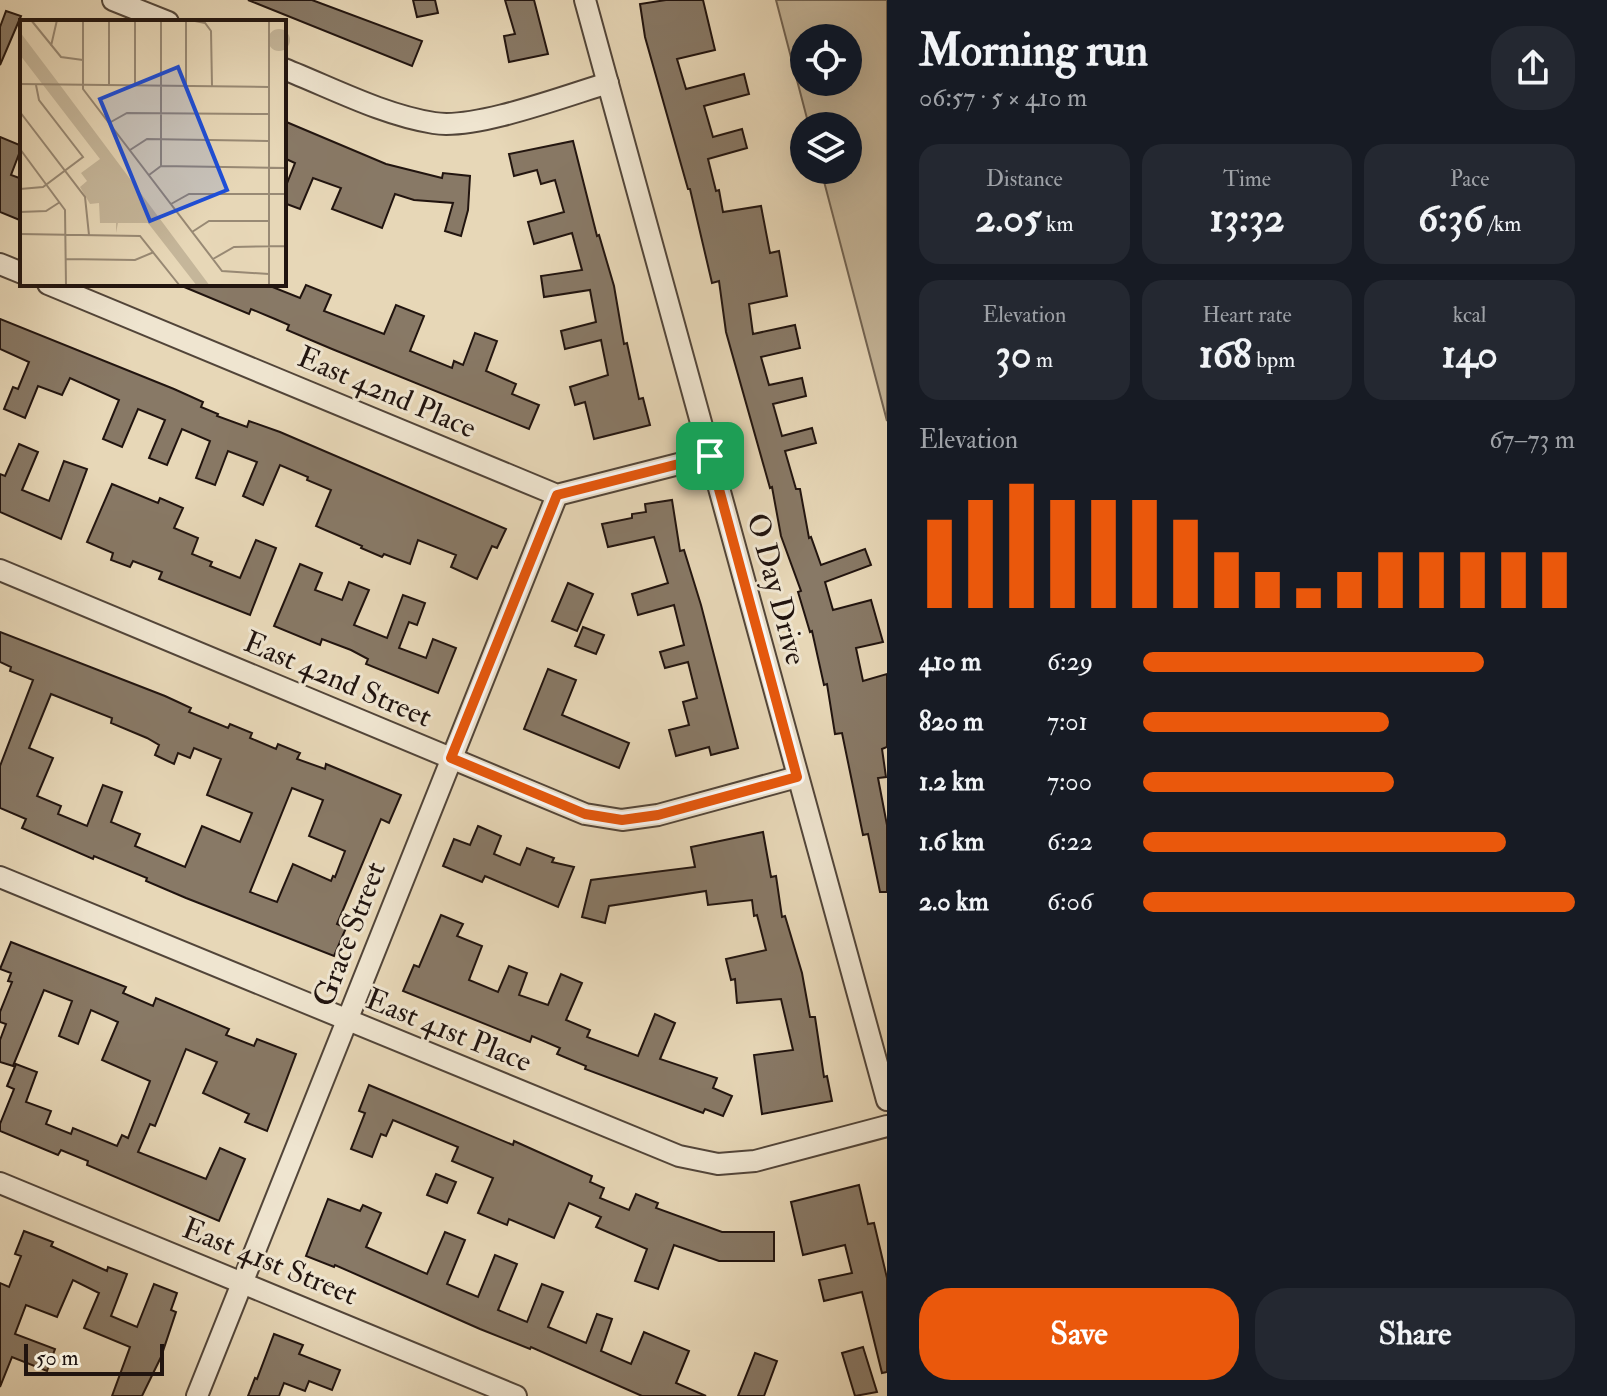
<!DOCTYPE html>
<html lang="en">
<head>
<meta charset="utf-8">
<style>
  body { margin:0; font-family:"IM FELL Double Pica",serif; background:#242831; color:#f1f3f6; height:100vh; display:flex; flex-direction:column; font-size:30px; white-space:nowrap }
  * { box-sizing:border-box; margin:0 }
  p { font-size:26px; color:#9ea1a6 }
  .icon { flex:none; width:44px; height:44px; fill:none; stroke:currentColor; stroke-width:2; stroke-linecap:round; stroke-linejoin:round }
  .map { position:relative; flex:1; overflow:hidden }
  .side { display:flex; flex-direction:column; background:#171b24; width:720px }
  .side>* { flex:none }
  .buttons { position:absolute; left:790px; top:24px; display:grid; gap:16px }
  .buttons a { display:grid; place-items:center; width:72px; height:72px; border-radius:50%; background:#171b24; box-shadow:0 8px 32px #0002; font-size:40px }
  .scale { position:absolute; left:24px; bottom:20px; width:140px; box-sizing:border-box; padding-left:8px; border:4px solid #21140f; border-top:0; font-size:22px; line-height:28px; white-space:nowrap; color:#21140f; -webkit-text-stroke:6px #efe5d0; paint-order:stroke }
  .pin { position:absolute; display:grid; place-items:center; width:68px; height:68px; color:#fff; margin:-34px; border-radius:16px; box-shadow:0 4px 12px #0006 }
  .round { display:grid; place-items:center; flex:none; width:84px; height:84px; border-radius:32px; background:#242831 }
  .summary { display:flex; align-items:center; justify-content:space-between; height:136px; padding:0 32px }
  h1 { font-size:44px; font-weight:800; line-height:60px }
  .figures { display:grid; grid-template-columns:repeat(3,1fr); gap:12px; height:136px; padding:8px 32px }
  .figures div { display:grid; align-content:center; border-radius:20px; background:#242831; text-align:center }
  .figures b { font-size:40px; font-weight:800 }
  .figures small { font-size:22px; font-weight:400 }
  .figures p { font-size:22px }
  .chart { height:224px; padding:16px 32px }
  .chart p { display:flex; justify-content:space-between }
  .chart svg { width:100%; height:144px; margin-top:8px; stroke:#ea580c; stroke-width:6 }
  .action { display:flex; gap:16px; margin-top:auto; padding:16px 32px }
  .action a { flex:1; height:92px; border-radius:32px; background:#ea580c; color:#fff; font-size:32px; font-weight:800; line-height:92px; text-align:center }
  .action a+a { background:#242831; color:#f1f3f6 }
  ul { padding:0 32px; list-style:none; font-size:26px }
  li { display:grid; grid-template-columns:128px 96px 1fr; align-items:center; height:60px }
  li i { height:20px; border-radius:10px; background:#ea580c }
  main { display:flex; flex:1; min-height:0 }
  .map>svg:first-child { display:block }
  .green { fill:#c5b69a; stroke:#736554; stroke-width:2; fill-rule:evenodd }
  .building { fill:#887966; stroke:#21140f; stroke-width:2; fill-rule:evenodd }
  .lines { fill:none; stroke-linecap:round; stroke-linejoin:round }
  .minor-casing { stroke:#524539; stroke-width:24 }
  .minor { stroke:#efe5d0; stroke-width:20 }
  .route-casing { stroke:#fff; stroke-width:16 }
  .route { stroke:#ea580c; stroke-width:10 }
  .labels { text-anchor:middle; stroke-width:6; stroke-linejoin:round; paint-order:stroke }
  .street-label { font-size:30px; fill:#21140f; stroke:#efe5d0 }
  .inset-road { fill:none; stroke:#988974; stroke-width:2 }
  .view { fill:#1d4ed8; fill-opacity:0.15; stroke:#1d4ed8; stroke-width:4 }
  .inset-edge { fill:none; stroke:#21140f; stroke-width:4 }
</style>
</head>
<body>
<main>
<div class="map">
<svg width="887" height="1396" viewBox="0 0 887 1396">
  <rect width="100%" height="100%" fill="#e7d7b7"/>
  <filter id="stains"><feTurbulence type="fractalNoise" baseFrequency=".0025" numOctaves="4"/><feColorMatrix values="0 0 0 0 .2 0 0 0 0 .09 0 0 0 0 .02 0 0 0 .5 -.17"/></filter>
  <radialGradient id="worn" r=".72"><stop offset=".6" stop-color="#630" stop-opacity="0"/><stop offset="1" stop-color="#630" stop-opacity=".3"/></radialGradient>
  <path class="green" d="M776,0H887V421L821,170H848V126H809ZM804,38H848V82H804Z"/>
  <g class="building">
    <path d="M248,0H312L422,41L412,66Z"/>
    <path d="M413,0H435L438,13L417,17Z"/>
    <path d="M505,0H534L548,54L509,62L504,36L515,34Z"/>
    <path d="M666,0H703L715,50L677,59L686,89L744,74L749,94L704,106L713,137L742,129L747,148L708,159L716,191L719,190L723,212L761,206L770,253L779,251L787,296L749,304L753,334L795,325L800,348L761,357L769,385L802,378L806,396L773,404L782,436L812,428L816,443L785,451L796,489H800L809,538L811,537L821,565L865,549L871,565L825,582L833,610L871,600L883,642L856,648L863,681L887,674V747L882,749L886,777L878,778L887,825V892H880L868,834L863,835L842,733L835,734L827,684L824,685L812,631L810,632L798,592L801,591L781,536L772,487L770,488L726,332L719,281L712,283L690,189H688L645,37L640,4Z"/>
    <path d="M6,11L21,16L0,65V27Z"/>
    <path d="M284,121L386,164L442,178L443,173L470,176L468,210L461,236L445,231L453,203L414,200L395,194L382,228L332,209L341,188L313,178L300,209L284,203V191L295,163L284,158Z"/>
    <path d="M0,137L22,146L11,175L22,179V221L0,212Z"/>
    <path d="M573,141L597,236L599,235L614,286L624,344L627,343L639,399L643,398L650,425L594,439L585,402L575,405L570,387L608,375L601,340L565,349L561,331L596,322L590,290L544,297L541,276L582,270L572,233L534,244L528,222L564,212L555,180L541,184L537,170L514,176L509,154Z"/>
    <path d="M177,284H265L300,298L306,285L331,295L324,311L384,334L396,305L424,316L410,351L452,368L454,361L463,365L475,333L497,341L486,371L516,384L512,394L539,405L529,429L332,349L287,330L289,325L275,319L251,309L249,314Z"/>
    <path d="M0,319L174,389L203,402L201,407L218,414L217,416L247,427L249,421L280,432L506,529L497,548L492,546L477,579L451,567L456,555L418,540L410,564L384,554L382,557L361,548L362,546L316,526L331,490L307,480L308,477L280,465L263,505L243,496L257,462L228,451L215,485L196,478L210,441L182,429L167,465L149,458L165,420L138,409L122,447L103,439L119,400L70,378L62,395L38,386L25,418L4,409L13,387L18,389L29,362L0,349Z"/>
    <path d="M19,444L38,452L22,490L49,501L64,461L87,469L61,539L0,512V474L5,476Z"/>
    <path d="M112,484L158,503L160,498L183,508L174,528L198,538L192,554L212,562L210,566L240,578L256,540L276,548L250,615L159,579L162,572L133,561L130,567L111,560L113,553L87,542Z"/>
    <path d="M672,500L680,551L684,550L701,605L738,748L711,755L709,747L676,756L669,730L689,725L683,702L697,698L688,662L665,668L660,652L684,645L674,605L638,615L632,594L668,583L654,537L608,547L602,524L632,518V514L646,512L645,504Z"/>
    <path d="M300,564L322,573L315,590L342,600L349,582L369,590L354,625L387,638L403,595L425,603L417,625L409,622L399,648L426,658L433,639L456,648L438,693L366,664L368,659L351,650L322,639L320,645L274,626Z"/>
    <path d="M568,583L593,594L577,631L552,621Z"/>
    <path d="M583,627L604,635L596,654L575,646Z"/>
    <path d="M0,632L165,696L191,708L189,712L228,728L230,724L252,733L250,738L276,749L278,744L300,753L297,759L325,769L326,764L401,795L389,823L381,819L337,924L346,928L334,956L186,898L146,881L147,878L94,856L93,859L22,828L26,819L0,808V766L33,680L10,671L11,667L0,662ZM51,694L112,718L111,723L147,738L159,745L155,755L174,764L178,753L190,758L194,748L221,759L207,795L252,813L240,842L202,826L185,867L135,846L140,834L111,822L122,792L103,785L87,826L58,814L61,806L37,796L53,758L29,748ZM292,788L323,800L309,836L345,851L335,877L333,876L331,881L293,864L277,902L250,892Z"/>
    <path d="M548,669L576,680L562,715L629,743L619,768L524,729Z"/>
    <path d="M478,826L501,836L494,854L520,865L527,848L554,858L552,862L574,867L558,907L485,876L482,882L443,866L454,839L470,845Z"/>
    <path d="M763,832L771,877L776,876L782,917L785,916L802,973L810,1017H815L824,1077L827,1076L832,1101L762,1114L754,1055L793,1050L781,999L737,1003L735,979L731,980L726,959L766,950L757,915L754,916L752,900L708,905L706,891L609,906L605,923L582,917L591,880L695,867L691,847Z"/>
    <path d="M441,915L463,924L457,936L482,946L469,980L498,992L509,966L527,973L519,995L548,1005L561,974L582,983L566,1020L590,1030L587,1037L638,1056L655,1014L675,1023L660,1059L717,1078L713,1088L732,1096L723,1116L705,1109L703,1113L585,1069L586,1066L557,1054L560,1048L532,1036L530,1042L403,991L414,965L419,967Z"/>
    <path d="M11,942L126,987L123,993L153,1006L156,998L229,1029L226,1035L254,1046L257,1039L296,1054L267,1131L245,1122L249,1114L203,1093L217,1062L186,1049L155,1126L150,1124L138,1152L206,1179L220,1148L245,1159L219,1221L87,1165L88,1161L61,1150L58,1155L0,1131V1124L14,1089L7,1086L16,1064L37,1072L26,1102L51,1111L46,1124L71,1134L73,1128L117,1146L122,1135L128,1138L150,1081L102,1060L118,1022L91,1010L78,1044L59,1036L72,1001L44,990L13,1066L0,1062V1040L6,1024L0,1022V1012L12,982L8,981L11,973L0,969Z"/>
    <path d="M369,1085L513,1145L514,1141L592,1176L590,1182L604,1188L600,1198L629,1210L636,1194L658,1203L656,1208L722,1232H774V1261H719L674,1245L658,1289L635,1281L647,1249L596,1227L601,1217L569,1203L554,1238L509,1219L507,1225L478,1213L493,1178L452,1161L458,1147L393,1120L386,1136L381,1134L372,1157L351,1149L365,1113L359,1111Z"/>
    <path d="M436,1174L456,1182L447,1203L427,1195Z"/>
    <path d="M859,1185L868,1224L874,1223L887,1278V1372L882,1373L862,1292L824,1301L819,1280L852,1273L845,1245L803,1255L791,1202Z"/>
    <path d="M328,1199L360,1211L363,1205L381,1213L366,1247L427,1274L445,1232L465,1240L447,1284L478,1297L495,1255L517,1264L498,1310L527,1322L542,1284L563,1292L548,1327L586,1343L597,1314L612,1319L601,1351L631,1364L644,1332L689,1351L676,1383L706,1396H642L531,1347L530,1349L480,1329L335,1265L334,1267L306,1256Z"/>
    <path d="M24,1231L53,1242L51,1246L107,1271L108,1267L127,1274L111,1316L137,1327L154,1284L177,1293L171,1310L176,1312L161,1357L142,1396H112L130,1347L84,1328L99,1293L73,1280L57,1317L26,1305L15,1334L55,1349L47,1371L12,1357L0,1387V1283L9,1287L21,1256L15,1254Z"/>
    <path d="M274,1334L303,1345L299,1354L340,1370L332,1390L309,1381L305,1391L284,1383L279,1396H248L255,1378L257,1379Z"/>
    <path d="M863,1347L877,1392L855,1396L842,1353Z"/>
    <path d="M755,1353L777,1361L764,1396H738Z"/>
  </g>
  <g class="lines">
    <defs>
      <g id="minor">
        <path d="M113,0L168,22"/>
        <path d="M585,0L887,1100"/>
        <path d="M284,69C332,88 383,115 434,123C475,130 565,96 608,83"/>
        <path d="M0,264L22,273"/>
        <path d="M48,284L557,495L710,456"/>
        <path d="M0,570L585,814L622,820L658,815L797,777"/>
        <path d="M0,877L679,1156L718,1164L755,1161L887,1126"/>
        <path d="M0,1183L516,1396"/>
        <path d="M197,1396L557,495"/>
      </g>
    </defs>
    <use href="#minor" class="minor-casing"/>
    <use href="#minor" class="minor"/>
  </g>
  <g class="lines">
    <defs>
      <path id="route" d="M710,456L797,777L658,815L622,820L585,814L451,758L557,495Z"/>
    </defs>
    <use href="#route" class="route-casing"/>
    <use href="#route" class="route"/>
  </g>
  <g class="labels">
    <g class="street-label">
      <text transform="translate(387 392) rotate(23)" y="10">East 42nd Place</text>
      <text transform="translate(777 589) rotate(75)" y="10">O Day Drive</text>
      <text transform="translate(338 679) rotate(23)" y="10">East 42nd Street</text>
      <text transform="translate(349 934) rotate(-69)" y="10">Grace Street</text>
      <text transform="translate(449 1030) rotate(22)" y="10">East 41st Place</text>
      <text transform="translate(270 1261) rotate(22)" y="10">East 41st Street</text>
    </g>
  </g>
  <g transform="translate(20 20)">
    <rect width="266" height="266" fill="#e7d7b7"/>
    <path d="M248 20a11 11 0 1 1 22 0a11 11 0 1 1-22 0ZM0,12L40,65L190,266H177L128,203H98L96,213V203H80L79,183L70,184L60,167L67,161L61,153L80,139L0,35Z" fill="#c5b69a"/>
    <path class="inset-road" d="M11,0L41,37L63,40M63,0V69L202,251L249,254M89,0V65M115,0V66M141,0V146M166,0V66M170,0L185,3L191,11L192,66M249,0V266M31,26L37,0M0,64L249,67M0,92L65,177L69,215M89,103L107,93L249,94M0,129L45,190L46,266M110,130L127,119L248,121M129,155L141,146L266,148M0,169L23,167L63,137L19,80L16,65M151,184L169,174H266M0,192L26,191L40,182M266,205V250M172,212L189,201H249M0,214L120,216L160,266M46,239L115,240L134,232M193,239L214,227L266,226"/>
    <path class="view" d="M158,47L207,170L130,201L80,79Z"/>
    <rect width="266" height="266" class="inset-edge"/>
  </g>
  <rect width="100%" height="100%" filter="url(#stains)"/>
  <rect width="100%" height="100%" fill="url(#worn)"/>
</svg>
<div class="buttons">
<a><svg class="icon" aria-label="locate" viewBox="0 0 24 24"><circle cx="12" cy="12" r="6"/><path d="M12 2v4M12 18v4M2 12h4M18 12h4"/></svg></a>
<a><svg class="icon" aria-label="layers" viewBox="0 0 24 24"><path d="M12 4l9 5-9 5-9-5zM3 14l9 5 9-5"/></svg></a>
</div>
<div class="scale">50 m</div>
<div class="pin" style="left:710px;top:456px;background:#1e9e55"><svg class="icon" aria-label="arrive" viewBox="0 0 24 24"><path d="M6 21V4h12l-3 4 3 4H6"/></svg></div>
</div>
<section class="side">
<div class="summary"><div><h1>Morning run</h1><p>06:57 · 5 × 410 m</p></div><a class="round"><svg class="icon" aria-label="share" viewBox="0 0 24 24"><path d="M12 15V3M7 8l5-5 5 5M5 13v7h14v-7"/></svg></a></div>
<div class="figures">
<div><p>Distance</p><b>2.05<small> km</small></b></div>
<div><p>Time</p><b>13:32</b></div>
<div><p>Pace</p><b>6:36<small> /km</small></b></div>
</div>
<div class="figures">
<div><p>Elevation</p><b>30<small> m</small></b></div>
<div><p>Heart rate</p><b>168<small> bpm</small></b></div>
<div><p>kcal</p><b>140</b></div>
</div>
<div class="chart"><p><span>Elevation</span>67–73 m</p>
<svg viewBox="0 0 160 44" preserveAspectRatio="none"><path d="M5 44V17M15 44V11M25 44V6M35 44V11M45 44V11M55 44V11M65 44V17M75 44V27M85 44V33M95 44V38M105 44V33M115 44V27M125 44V27M135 44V27M145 44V27M155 44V27"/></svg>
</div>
<ul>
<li><b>410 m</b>6:29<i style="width:79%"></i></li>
<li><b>820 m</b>7:01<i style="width:57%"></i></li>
<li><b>1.2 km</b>7:00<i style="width:58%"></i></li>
<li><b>1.6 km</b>6:22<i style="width:84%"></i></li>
<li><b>2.0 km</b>6:06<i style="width:100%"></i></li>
</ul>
<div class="action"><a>Save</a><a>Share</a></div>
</section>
</main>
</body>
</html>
